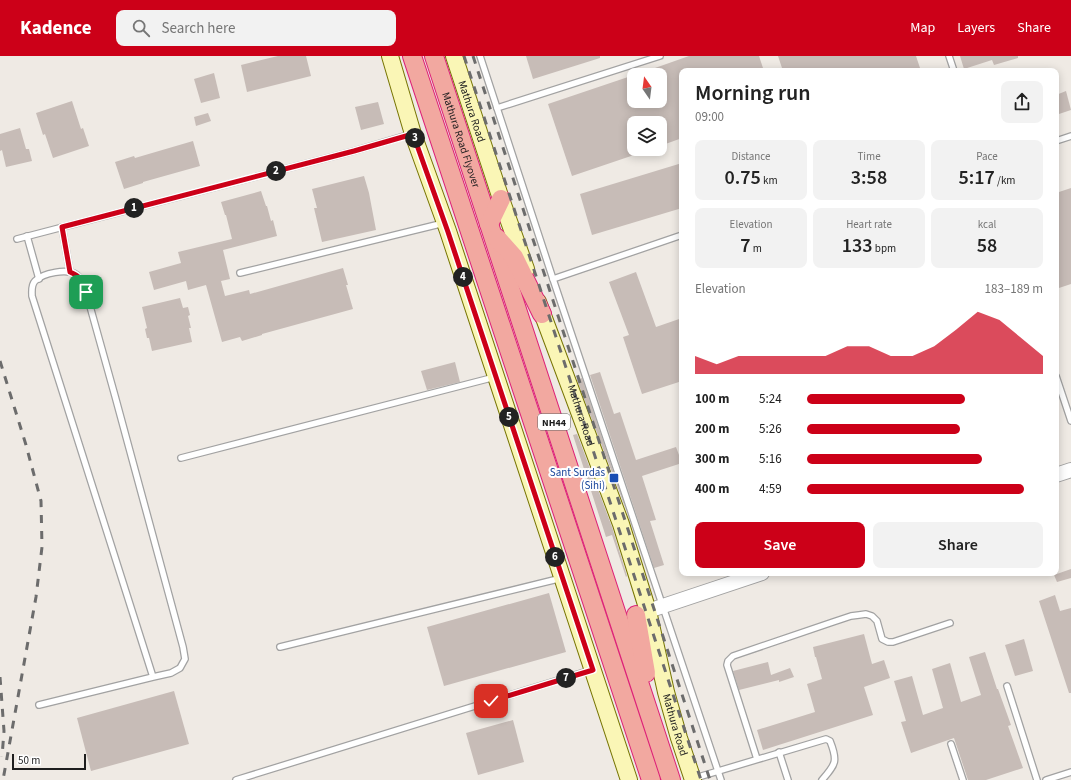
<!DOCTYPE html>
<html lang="en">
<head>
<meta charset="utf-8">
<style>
  body { margin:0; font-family:"Source Sans 3",sans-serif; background:#f2f2f2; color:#222; height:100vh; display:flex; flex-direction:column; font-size:15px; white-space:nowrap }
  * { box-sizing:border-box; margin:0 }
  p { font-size:13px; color:#767676 }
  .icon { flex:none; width:22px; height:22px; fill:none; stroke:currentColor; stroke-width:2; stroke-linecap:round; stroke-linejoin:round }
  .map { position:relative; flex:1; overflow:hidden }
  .panel { position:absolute; left:679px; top:12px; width:380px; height:508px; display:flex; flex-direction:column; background:#fff; border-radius:8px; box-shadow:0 2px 10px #0003 }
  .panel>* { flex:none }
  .needle { width:26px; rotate:346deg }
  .tools { position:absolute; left:627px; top:12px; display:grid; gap:8px }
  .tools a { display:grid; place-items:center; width:40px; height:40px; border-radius:8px; background:#fff; box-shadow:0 2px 10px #0003; font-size:20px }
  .scale { position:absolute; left:12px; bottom:10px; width:74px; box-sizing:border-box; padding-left:4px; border:2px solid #1e1e1e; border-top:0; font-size:11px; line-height:14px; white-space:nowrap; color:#1e1e1e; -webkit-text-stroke:3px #fff; paint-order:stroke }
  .pin { position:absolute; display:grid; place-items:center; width:34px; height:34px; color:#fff; margin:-17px; border-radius:8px; box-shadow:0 2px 6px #0006 }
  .km { position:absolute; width:20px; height:20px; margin:-10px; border-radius:50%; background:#222; color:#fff; font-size:11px; line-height:20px; text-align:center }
  .round { display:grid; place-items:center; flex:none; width:42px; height:42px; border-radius:8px; background:#f2f2f2 }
  .summary { display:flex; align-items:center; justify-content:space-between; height:68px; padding:0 16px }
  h1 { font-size:22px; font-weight:600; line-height:30px }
  .stats { display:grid; grid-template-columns:repeat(3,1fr); gap:6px; height:68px; padding:4px 16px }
  .stats div { display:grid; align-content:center; border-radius:8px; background:#f2f2f2; text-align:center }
  .stats b { font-size:20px; font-weight:600 }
  .stats small { font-size:11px; font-weight:400 }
  .stats p { font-size:11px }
  .chart { height:112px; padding:8px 16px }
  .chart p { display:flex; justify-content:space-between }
  .chart svg { width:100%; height:72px; margin-top:4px; fill:#cc0018; opacity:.7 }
  .button { display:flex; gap:8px; margin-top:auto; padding:8px 16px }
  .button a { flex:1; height:46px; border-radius:8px; background:#cc0018; color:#fff; font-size:16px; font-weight:600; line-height:46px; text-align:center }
  .button a+a { background:#f2f2f2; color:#222 }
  ul { padding:0 16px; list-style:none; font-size:13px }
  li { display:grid; grid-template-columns:64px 48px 1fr; align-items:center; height:30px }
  li i { height:10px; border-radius:5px; background:#cc0018 }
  header { display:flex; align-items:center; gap:24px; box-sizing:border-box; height:56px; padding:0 20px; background:#cc0018; color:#fff }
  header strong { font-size:19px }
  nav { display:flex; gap:22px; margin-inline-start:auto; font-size:14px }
  .search { width:280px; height:36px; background:#f2f2f2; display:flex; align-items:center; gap:10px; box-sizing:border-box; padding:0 14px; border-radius:8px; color:#767676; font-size:15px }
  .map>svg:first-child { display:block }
  .building { fill:#c7bcb7 }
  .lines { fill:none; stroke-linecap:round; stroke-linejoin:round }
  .service-casing { stroke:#a2a2a2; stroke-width:8 }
  .tertiary-casing { stroke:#a2a2a2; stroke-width:16 }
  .secondary-casing { stroke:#777503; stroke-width:18 }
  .trunk-casing { stroke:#dd2178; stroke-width:20 }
  .service { stroke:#fff; stroke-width:5.5 }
  .tertiary { stroke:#fff; stroke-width:14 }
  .secondary { stroke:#faf6b6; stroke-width:16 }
  .trunk { stroke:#f2a8a0; stroke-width:18 }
  .rail { stroke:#6c6c6c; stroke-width:3; stroke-dasharray:8 8; stroke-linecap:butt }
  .route-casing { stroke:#fff; stroke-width:8 }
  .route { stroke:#cc0018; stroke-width:5 }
  .transit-dot { fill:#1a4fb4; stroke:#fff; stroke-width:1.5 }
  .labels { text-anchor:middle; stroke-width:4; stroke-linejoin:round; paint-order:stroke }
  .shield { fill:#fff; stroke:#626262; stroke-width:1 }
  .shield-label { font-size:10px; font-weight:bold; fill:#1e1e1e }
  .street-label { font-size:11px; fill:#1e1e1e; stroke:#fff }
  .transit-label { font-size:11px; fill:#164399; stroke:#fff; text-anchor:end }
</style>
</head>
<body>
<header>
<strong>Kadence</strong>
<div class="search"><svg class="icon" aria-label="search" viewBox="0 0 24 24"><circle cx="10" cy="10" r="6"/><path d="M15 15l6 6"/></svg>Search here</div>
<nav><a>Map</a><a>Layers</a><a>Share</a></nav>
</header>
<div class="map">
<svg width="1071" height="724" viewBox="0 0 1071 724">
  <rect width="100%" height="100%" fill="#efeae4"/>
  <g class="building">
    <path d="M278,0H306L311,20L247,36L241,9Z"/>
    <path d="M526,0H600V2L533,23Z"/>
    <path d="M689,0H759L764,15H682V82L660,90V67H634V99L572,120L548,48L634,19V45H660V19H638V18Z"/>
    <path d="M778,0H916L921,15H783Z"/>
    <path d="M960,0H1018V2L994,9L992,4L964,13Z"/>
    <path d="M214,17L220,42L201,47L194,23Z"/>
    <path d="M1066,35L1071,54L1056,59V39Z"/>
    <path d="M72,45L81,73L83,72L89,90L53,102L45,78L43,79L36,57Z"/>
    <path d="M378,46L384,68L361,74L355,51Z"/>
    <path d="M208,57L211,65L196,70L194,61Z"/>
    <path d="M20,72L26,93H29L32,105L6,111L2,94L0,95V78Z"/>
    <path d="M193,85L200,110L143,126V127L124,133L115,106L134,100L135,102Z"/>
    <path d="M682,107V152L592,179L580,138Z"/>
    <path d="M364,120L369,137L376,174L322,186L314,152H317L312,133Z"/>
    <path d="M1071,132V228L1056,233V137Z"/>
    <path d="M261,135L266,150H267L271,165L273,164L277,180L223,194L230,223L221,225L225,240L249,234L250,238L343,212L348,229H346L353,253L262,278V279L242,285L240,281L222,286L206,229L188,234L186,225L154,234L149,216L181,207L178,196L232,183L226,159H225L221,146Z"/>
    <path d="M636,216L656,271L682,262V325L642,338L623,281L629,279L609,226Z"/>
    <path d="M180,242L183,252L188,251L190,259L188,260L191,272H189L192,286L152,295L149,282H147L145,273L147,272L142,251Z"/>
    <path d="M455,306L460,326L427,334L421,315Z"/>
    <path d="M600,316L614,358L620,356L636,404L676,391L682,407L642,420L656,464L650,465L664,509L654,512L590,319Z"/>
    <path d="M582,322L627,456L577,324Z"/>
    <path d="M577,378L612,471L627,520L626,521L612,479L606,481L573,379Z"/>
    <path d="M1071,513V522L1057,526L1054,519Z"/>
    <path d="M549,537L566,596L444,630L427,571Z"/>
    <path d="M1055,539L1060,555L1071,552V637H1069L1039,545Z"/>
    <path d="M864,578L872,608L884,604L890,622L864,631L873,659L763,694L757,674L815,656L807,628L822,623L816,601H815L813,591Z"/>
    <path d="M1024,583L1033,615L1015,620L1005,589Z"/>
    <path d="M985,596L997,633H998L1011,669L1008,670L1023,712L986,724H968L954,682L911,697L901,666L906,665L894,625L912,620L923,659L943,652L932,613L950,607L961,646L981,639L969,601Z"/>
    <path d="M768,606L771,619L790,612L794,621L779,626V624L739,634L733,615Z"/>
    <path d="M174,635L189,688L91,715L77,662Z"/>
    <path d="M513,664L524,706L478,719L466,677Z"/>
  </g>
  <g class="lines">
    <defs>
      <g id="service">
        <path d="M480,0L553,223L721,724"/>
        <path d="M949,0L954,15"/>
        <path d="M497,52L660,0"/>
        <path d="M1056,85L1071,80"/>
        <path d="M62,171L70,216"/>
        <path d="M27,180L39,223"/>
        <path d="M17,183L354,95L411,78"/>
        <path d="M240,217L444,167"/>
        <path d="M553,223L682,179"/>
        <path d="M1056,320L1071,365"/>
        <path d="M181,402L495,321"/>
        <path d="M280,591L562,522"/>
        <path d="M1007,630L1037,724"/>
        <path d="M39,649L153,621L171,617L180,612L185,603L183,591L115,340L86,236C84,231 82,223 77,219C67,212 43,217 35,225C31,229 32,235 32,240L153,621"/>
        <path d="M951,688L963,724"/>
        <path d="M779,696L788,724"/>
        <path d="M757,703L727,609L728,605L733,600L833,566L851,560L859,559L866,558L872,560L877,565L882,583L888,586H893L950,567"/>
        <path d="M695,722L826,683L830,685C838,705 836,708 822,724"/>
        <path d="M236,724L591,614"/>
        <path d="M1046,724L1071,716"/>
      </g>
      <g id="tertiary">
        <path d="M1056,419L1071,414"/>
        <path d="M639,558L762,517"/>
      </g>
      <g id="secondary">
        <path d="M390,0L413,78L448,175L629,724"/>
        <path id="s1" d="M454,0L501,143L526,213"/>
        <path id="s2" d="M538,246L621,468L648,555L666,636L679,682L693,724"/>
      </g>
      <g id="trunk">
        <path d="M412,0L651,724"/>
        <path id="s3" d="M434,0L671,724"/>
        <path d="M489,168L501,143"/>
        <path d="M497,182L514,201L542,258"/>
        <path d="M636,559L646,617"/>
      </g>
    </defs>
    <use href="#service" class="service-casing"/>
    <use href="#tertiary" class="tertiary-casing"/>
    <use href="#secondary" class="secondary-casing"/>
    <use href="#trunk" class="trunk-casing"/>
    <use href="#service" class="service"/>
    <use href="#tertiary" class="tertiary"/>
    <use href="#secondary" class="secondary"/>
    <use href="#trunk" class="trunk"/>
    <g class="rail">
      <path id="s4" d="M464,0L701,724"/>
      <path d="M473,0L710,724"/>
      <path d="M0,305L26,389L41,445L42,491L36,541L3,724"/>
      <path d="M0,621L4,675L2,701"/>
    </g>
  </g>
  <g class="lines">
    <defs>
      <path id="route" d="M86,236C82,225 82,221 70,216L62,171L354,95L413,78L448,176L593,614L491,645"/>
    </defs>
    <use href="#route" class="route-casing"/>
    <use href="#route" class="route"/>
  </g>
  <rect class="transit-dot" x="609" y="417" width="10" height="10" rx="2"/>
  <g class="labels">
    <rect class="shield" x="538" y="358" width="32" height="16" rx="3"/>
    <g class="shield-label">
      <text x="554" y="370">NH44</text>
    </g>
    <g class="street-label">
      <text dy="4" stroke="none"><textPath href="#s1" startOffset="58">Mathura Road</textPath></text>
      <text dy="4" stroke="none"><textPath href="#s3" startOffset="88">Mathura Road Flyover</textPath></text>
      <text dy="4" stroke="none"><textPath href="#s4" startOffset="378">Mathura Road</textPath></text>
      <text dy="4" stroke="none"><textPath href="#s2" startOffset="445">Mathura Road</textPath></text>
    </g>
    <g class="transit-label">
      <text x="605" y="420">Sant Surdas<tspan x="605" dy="13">(Sihi)</tspan></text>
    </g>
  </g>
</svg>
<div class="tools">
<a><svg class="needle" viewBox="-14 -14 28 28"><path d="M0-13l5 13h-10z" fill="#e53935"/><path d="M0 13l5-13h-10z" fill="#767676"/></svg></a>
<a><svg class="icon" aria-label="layers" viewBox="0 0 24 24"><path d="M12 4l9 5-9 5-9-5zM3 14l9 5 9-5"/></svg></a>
</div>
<div class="scale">50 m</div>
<div class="pin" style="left:86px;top:236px;background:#1e9e55"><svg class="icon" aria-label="arrive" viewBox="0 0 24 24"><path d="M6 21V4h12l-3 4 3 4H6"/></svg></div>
<div class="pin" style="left:491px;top:645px;background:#d93025"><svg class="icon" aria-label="check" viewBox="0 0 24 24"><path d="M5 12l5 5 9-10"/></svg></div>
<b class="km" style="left:134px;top:152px">1</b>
<b class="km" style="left:276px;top:115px">2</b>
<b class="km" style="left:415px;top:82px">3</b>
<b class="km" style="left:463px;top:221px">4</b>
<b class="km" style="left:509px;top:361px">5</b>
<b class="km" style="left:555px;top:501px">6</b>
<b class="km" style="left:566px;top:622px">7</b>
<section class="panel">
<div class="summary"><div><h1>Morning run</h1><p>09:00</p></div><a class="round"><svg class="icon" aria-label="share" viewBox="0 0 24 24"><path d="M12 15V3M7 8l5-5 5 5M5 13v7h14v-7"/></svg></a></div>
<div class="stats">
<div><p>Distance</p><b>0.75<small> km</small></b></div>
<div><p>Time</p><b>3:58</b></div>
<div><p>Pace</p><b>5:17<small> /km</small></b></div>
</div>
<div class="stats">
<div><p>Elevation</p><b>7<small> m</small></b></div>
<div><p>Heart rate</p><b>133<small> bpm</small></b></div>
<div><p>kcal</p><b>58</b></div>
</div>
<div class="chart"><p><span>Elevation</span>183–189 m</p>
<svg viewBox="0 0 160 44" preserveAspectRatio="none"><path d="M0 44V33L10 38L20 33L30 33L40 33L50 33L60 33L70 27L80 27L90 33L100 33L110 27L120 17L130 6L140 11L150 22L160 33V44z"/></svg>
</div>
<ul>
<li><b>100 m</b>5:24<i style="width:67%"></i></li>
<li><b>200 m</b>5:26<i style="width:65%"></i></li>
<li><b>300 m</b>5:16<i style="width:74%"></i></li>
<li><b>400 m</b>4:59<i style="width:92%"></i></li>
</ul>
<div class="button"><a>Save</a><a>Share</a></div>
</section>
</div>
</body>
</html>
